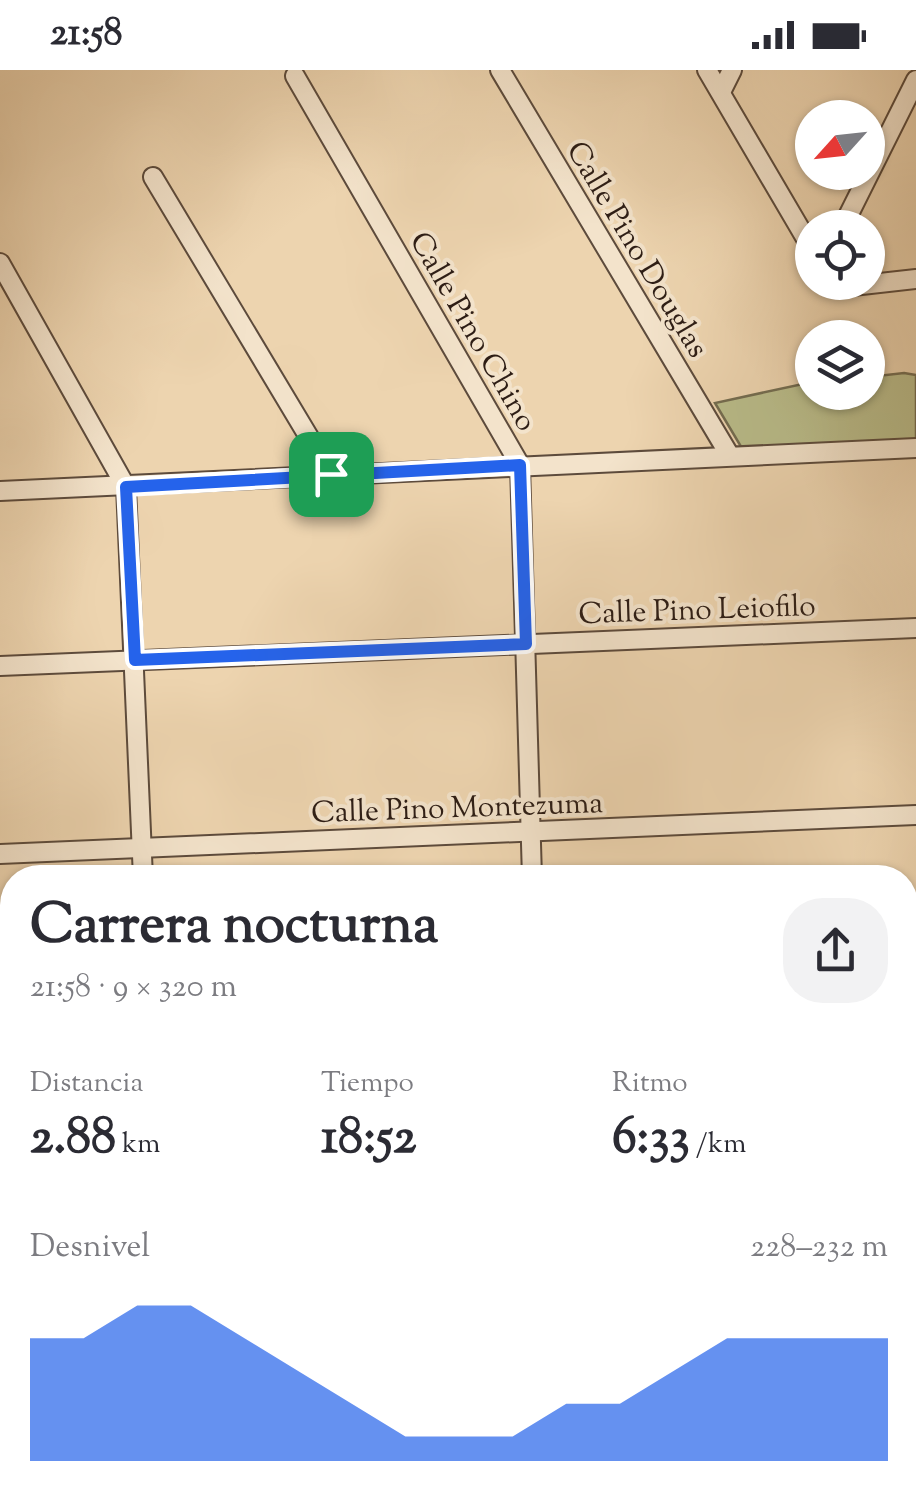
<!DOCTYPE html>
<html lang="es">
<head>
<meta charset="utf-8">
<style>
  body { margin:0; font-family:"Sorts Mill Goudy",serif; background:#f2f2f3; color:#2b2b33; height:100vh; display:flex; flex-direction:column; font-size:38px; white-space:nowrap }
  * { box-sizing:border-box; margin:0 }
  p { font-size:32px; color:#7c7c81 }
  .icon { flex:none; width:55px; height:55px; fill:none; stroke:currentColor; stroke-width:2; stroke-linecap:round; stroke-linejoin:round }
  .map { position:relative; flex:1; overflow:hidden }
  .drawer { position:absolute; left:0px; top:795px; width:918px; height:642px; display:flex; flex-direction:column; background:#fff; border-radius:40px 40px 0 0; box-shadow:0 2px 8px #0004 }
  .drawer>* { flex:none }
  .needle { width:65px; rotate:243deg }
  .buttons { position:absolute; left:795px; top:30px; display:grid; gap:20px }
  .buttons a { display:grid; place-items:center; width:90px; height:90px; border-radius:50%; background:#fff; box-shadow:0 2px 8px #0004; font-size:50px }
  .pin { position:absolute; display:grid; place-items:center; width:85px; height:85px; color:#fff; margin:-42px; border-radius:20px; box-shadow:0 5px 15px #0006 }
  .round { display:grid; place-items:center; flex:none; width:105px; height:105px; border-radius:40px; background:#f2f2f3 }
  .headline { display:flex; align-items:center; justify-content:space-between; height:170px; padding:0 30px }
  h1 { font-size:55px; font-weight:800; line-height:75px }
  .figures { display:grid; grid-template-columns:repeat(3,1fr); gap:15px; height:170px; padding:10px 30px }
  .figures div { display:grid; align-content:center }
  .figures b { font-size:50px; font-weight:800 }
  .figures small { font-size:28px; font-weight:400 }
  .figures p { font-size:28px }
  .chart { height:280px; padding:20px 30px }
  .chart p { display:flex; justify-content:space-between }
  .chart svg { width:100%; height:180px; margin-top:10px; fill:#2563eb; opacity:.7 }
  .status { display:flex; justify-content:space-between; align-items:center; height:70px; padding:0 50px; background:#fff; direction:ltr }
  .status svg { height:28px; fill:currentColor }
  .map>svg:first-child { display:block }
  .green { fill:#b9bc8a; stroke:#736c50; stroke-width:2.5 }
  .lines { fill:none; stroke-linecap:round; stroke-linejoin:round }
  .minor-casing { stroke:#5d4b3c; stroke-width:22 }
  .tertiary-casing { stroke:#5d4b3c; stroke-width:28 }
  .primary-casing { stroke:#2d1d15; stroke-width:35 }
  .minor { stroke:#f3e3cb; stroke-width:18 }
  .tertiary { stroke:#f3e3cb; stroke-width:22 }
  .primary { stroke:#edd4af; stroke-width:30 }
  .route-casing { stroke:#fff; stroke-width:20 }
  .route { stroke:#2563eb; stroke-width:12 }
  .labels { text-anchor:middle; stroke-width:8; stroke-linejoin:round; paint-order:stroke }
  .street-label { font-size:30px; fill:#2d1d15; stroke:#f3e3cb }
</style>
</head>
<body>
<div class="status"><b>21:58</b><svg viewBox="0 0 49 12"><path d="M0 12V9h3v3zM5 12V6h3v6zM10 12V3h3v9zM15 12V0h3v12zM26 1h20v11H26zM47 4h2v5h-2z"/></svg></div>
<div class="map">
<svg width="916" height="1437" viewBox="0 0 916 1437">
  <rect width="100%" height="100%" fill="#edd4af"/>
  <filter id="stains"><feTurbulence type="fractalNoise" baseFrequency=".002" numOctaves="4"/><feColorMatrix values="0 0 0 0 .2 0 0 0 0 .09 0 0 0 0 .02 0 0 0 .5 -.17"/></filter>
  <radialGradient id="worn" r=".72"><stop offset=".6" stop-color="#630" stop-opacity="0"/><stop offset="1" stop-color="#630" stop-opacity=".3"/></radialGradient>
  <path class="green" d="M904,303L916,305V373L743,380L715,333L812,312V322H868V307Z"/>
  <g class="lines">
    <defs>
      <g id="minor">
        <path d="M500,0L730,386"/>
        <path d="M707,0L812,179"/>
        <path d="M295,6L520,395L532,808"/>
        <path d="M721,22L732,0"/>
        <path d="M153,107L331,404"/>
        <path d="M842,158L916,10"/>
        <path d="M0,193L126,417L143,808"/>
        <path d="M832,212L835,218L916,209"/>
        <path d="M0,421L916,378"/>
        <path d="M0,596L916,558"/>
        <path d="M0,784L916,745"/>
        <path d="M905,968L916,967"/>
        <path d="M0,1008H12"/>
        <path d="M905,1121H916"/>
        <path d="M905,1373H916"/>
        <path d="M152,1437L153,1425"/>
        <path d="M559,1437V1425"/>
      </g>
      <g id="tertiary">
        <path d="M905,1002H916"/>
        <path d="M0,1040L12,1039"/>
        <path d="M905,1095H916"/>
        <path d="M0,1132L12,1131"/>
      </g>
      <g id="primary">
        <path d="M905,1033H916"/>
        <path d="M905,1068L916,1067"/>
        <path d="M0,1076L12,1075"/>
        <path d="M0,1102H12"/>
      </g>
    </defs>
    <use href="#minor" class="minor-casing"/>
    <use href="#tertiary" class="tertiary-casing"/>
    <use href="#primary" class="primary-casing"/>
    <use href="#minor" class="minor"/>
    <use href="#tertiary" class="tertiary"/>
    <use href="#primary" class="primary"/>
  </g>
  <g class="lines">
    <defs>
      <path id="route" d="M520,395L526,574L135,590L126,417Z"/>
    </defs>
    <use href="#route" class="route-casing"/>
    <use href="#route" class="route"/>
  </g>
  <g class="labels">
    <g class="street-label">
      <text transform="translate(638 179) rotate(59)" y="10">Calle Pino Douglas</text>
      <text transform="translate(474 261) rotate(60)" y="10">Calle Pino Chino</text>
      <text transform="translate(697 539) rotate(-2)" y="10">Calle Pino Leiofilo</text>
      <text transform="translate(457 737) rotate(-2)" y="10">Calle Pino Montezuma</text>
    </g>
  </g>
  <rect width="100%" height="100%" filter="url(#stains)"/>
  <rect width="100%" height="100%" fill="url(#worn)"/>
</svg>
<div class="buttons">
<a><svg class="needle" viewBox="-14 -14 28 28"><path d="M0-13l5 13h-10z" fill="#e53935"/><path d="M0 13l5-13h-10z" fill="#7c7c81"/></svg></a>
<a><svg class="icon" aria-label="locate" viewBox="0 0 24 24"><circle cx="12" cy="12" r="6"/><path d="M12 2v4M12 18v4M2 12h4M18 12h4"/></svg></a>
<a><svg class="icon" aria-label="layers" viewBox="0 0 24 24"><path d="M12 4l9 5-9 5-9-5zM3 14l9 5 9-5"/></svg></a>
</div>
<div class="pin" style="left:331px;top:404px;background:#1e9e55"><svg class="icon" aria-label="arrive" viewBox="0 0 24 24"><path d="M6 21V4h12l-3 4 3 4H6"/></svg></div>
<section class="drawer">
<div class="headline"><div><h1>Carrera nocturna</h1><p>21:58 · 9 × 320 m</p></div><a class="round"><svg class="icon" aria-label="share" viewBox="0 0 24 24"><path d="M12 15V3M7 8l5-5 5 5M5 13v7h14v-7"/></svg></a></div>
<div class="figures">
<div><p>Distancia</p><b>2.88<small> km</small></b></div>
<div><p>Tiempo</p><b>18:52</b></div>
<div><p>Ritmo</p><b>6:33<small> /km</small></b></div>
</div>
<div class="chart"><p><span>Desnivel</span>228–232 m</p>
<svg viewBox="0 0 160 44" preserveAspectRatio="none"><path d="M0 44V14L10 14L20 6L30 6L40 14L50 22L60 30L70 38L80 38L90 38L100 30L110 30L120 22L130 14L140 14L150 14L160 14V44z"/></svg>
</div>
</section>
</div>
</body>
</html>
